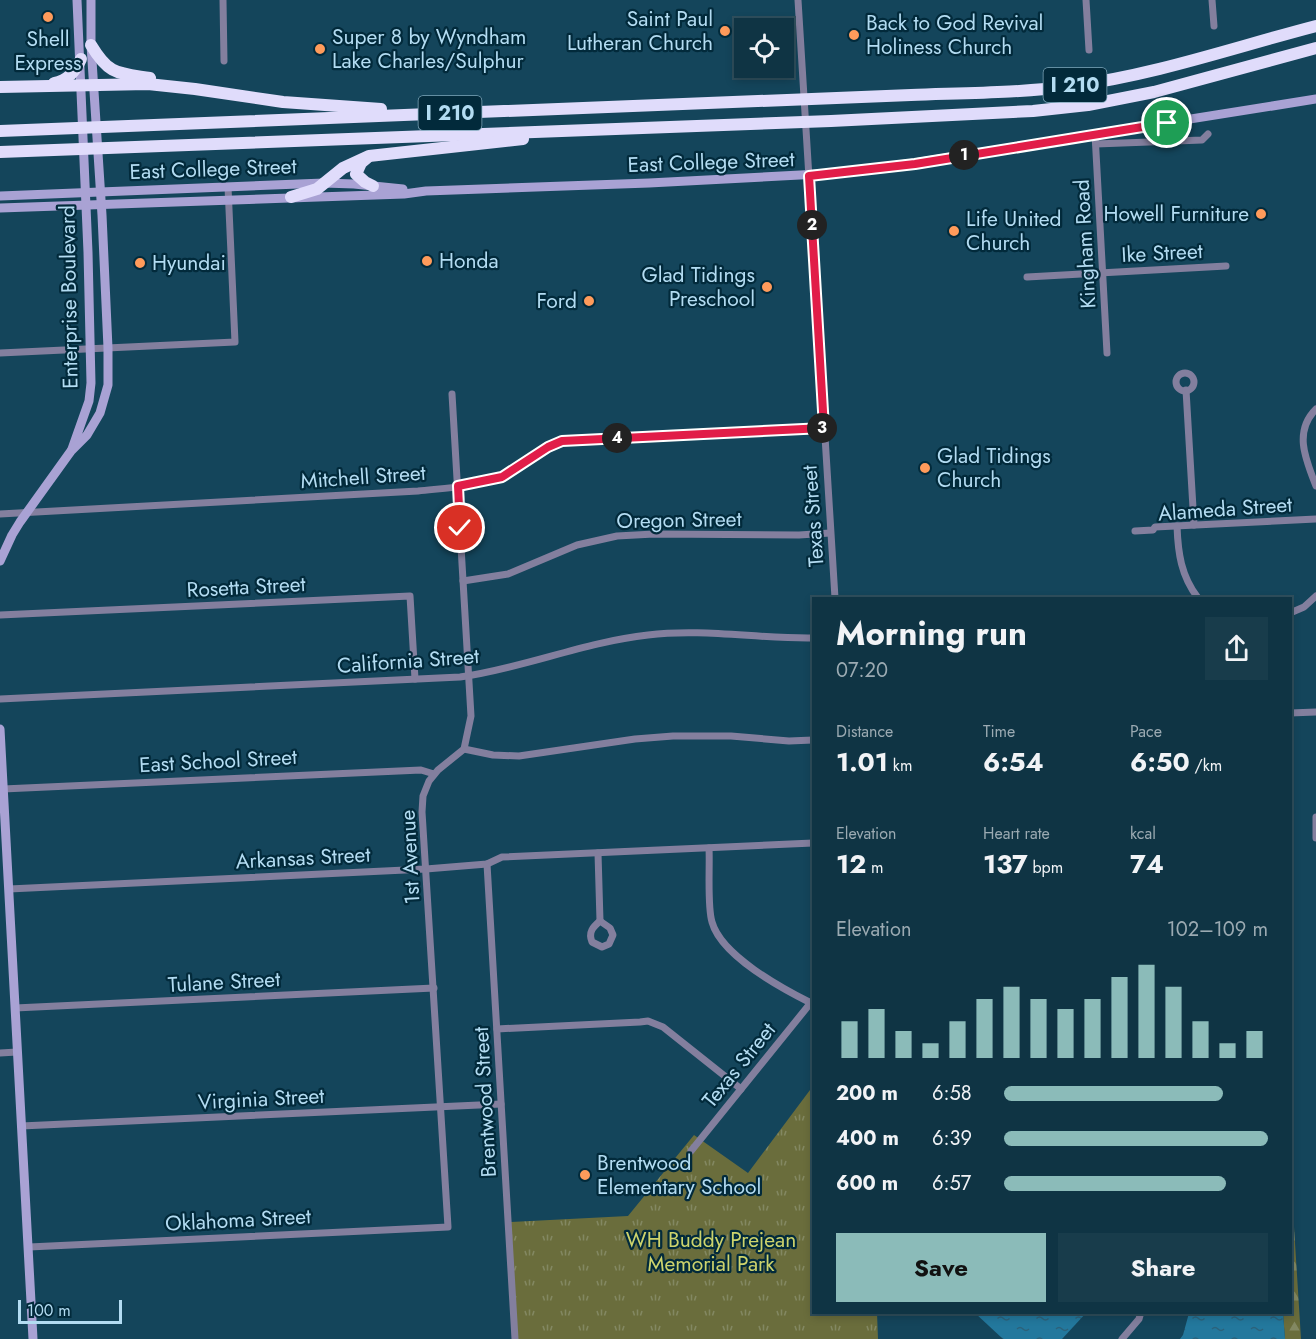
<!DOCTYPE html>
<html lang="en">
<head>
<meta charset="utf-8">
<style>
  body { margin:0; font-family:Jost,sans-serif; background:#183c4b; color:#f1f3f6; height:100vh; display:flex; flex-direction:column; font-size:22px; white-space:nowrap }
  * { box-sizing:border-box; margin:0 }
  p { font-size:20px; color:#9baab2 }
  .icon { flex:none; width:33px; height:33px; fill:none; stroke:currentColor; stroke-width:2; stroke-linecap:round; stroke-linejoin:round }
  .map { position:relative; flex:1; overflow:hidden }
  .sheet { position:absolute; left:812px; top:597px; width:480px; height:717px; display:flex; flex-direction:column; background:#0f3444; border-radius:0px; box-shadow:0 3px 9px #0003,0 0 0 2px #2f4f5d }
  .sheet>* { flex:none }
  .tools { position:absolute; left:734px; top:18px; display:grid; gap:12px }
  .tools a { display:grid; place-items:center; width:60px; height:60px; border-radius:0px; background:#0f3444; box-shadow:0 3px 9px #0003,0 0 0 2px #2f4f5d; font-size:30px }
  .scale { position:absolute; left:18px; bottom:15px; width:104px; box-sizing:border-box; padding-left:6px; border:3px solid #b3dcf2; border-top:0; font-size:16px; line-height:21px; white-space:nowrap; color:#b3dcf2; -webkit-text-stroke:4px #022a3b; paint-order:stroke }
  .pin { position:absolute; display:grid; place-items:center; width:51px; height:51px; color:#fff; margin:-26px; border:3px solid #fff; border-radius:50%; box-shadow:0 2px 6px #0007 }
  .km { position:absolute; width:30px; height:30px; margin:-15px; border-radius:50%; background:#222; color:#fff; font-size:16px; line-height:30px; text-align:center }
  .round { display:grid; place-items:center; flex:none; width:63px; height:63px; border-radius:0px; background:#183c4b }
  .summary { display:flex; align-items:center; justify-content:space-between; height:102px; padding:0 24px }
  h1 { font-size:33px; font-weight:700; line-height:45px }
  .stats { display:grid; grid-template-columns:repeat(3,1fr); gap:9px; height:102px; padding:6px 24px }
  .stats div { display:grid; align-content:center }
  .stats b { font-size:26px; font-weight:700 }
  .stats small { font-size:16px; font-weight:400 }
  .stats p { font-size:16px }
  .chart { height:168px; padding:12px 24px }
  .chart p { display:flex; justify-content:space-between }
  .chart svg { width:100%; height:108px; margin-top:6px; stroke:#8bbbb9; stroke-width:6 }
  .button { display:flex; gap:12px; margin-top:auto; padding:12px 24px }
  .button a { flex:1; height:69px; border-radius:0px; background:#8bbbb9; color:#111; font-size:24px; font-weight:700; line-height:69px; text-align:center }
  .button a+a { background:#183c4b; color:#f1f3f6 }
  ul { padding:0 24px; list-style:none; font-size:20px }
  li { display:grid; grid-template-columns:96px 72px 1fr; align-items:center; height:45px }
  li i { height:15px; border-radius:8px; background:#8bbbb9 }
  .map>svg:first-child { display:block }
  .grass { fill:url(#grass-tufts) }
  .forest { fill:url(#forest-firs) }
  .water { fill:url(#water-ripples) }
  .lines { fill:none; stroke-linecap:round; stroke-linejoin:round }
  .street { stroke:#837f9e; stroke-width:7 }
  .secondary { stroke:#a9a2d4; stroke-width:9 }
  .highway { stroke:#e0dcfb; stroke-width:12 }
  .route-casing { stroke:#fff; stroke-width:12 }
  .route { stroke:#e11d48; stroke-width:8 }
  .poi-dot { fill:#ff9b5b; stroke:#022a3b; stroke-width:2 }
  .labels { text-anchor:middle; stroke-width:4.5; stroke-linejoin:round; paint-order:stroke }
  .shield { fill:#022a3b; stroke:#7ea7bb; stroke-width:1.5 }
  .shield-label { font-size:20px; font-weight:bold; fill:#b3dcf2 }
  .poi-label { font-size:21px; fill:#b3dcf2; stroke:#022a3b; text-anchor:start }
  .street-label { font-size:21px; fill:#b3dcf2; stroke:#022a3b }
  .park-label { font-size:21px; fill:#cdd36c; stroke:#022a3b }
</style>
</head>
<body>
<div class="map">
<svg width="1316" height="1339" viewBox="0 0 1316 1339">
  <defs>
    <pattern id="grass-tufts" width="24" height="20" patternUnits="userSpaceOnUse" patternTransform="scale(1.5)"><rect width="24" height="20" fill="#6a6d3c"/><path d="M3 7l-1-3M5 7V3M7 7l1-3M15 17l-1-3M17 17v-4M19 17l1-3" fill="none" stroke="#838862"/></pattern>
    <pattern id="forest-firs" width="22" height="20" patternUnits="userSpaceOnUse" patternTransform="scale(1.5)"><rect width="22" height="20" fill="#6a6d3c"/><path d="M5 1l3.5 6h-7zM16 11l3.5 6h-7z" fill="#838862"/></pattern>
    <pattern id="water-ripples" width="26" height="14" patternUnits="userSpaceOnUse" patternTransform="scale(1.5)"><rect width="26" height="14" fill="#23789d"/><path d="M2 4q2-2 4 0t4 0M15 11q2-2 4 0t4 0" fill="none" stroke="#2b627b"/></pattern>
  </defs>
  <rect width="100%" height="100%" fill="#14455b"/>
  <path class="grass" d="M813,1086V1312L877,1313L878,1339H517L511,1222L628,1216L694,1135L748,1173Z"/>
  <path class="forest" d="M1290,1163L1301,1339H1285L1283,1313L1290,1312Z"/>
  <g class="water">
    <path d="M975,1313H1086L1062,1339H1003Z"/>
    <path d="M1189,1313H1283L1285,1339H1180L1183,1335Z"/>
  </g>
  <g class="lines">
    <g class="street">
      <path d="M223,0L224,61"/>
      <path d="M798,0L835,598"/>
      <path d="M1086,0L1089,50"/>
      <path d="M1212,0L1214,26"/>
      <path d="M1095,134L1107,353"/>
      <path d="M1096,144L1202,140L1208,134"/>
      <path d="M1027,277L1226,266"/>
      <path d="M0,353L235,342L228,187"/>
      <circle cx="1185" cy="382" r="9"/>
      <path d="M1186,390L1194,525"/>
      <path d="M1316,409C1293,432 1306,460 1316,486"/>
      <path d="M0,514L418,491C445,488 475,487 501,477C526,467 543,446 570,440L824,428"/>
      <path d="M1177,526C1178,553 1181,576 1198,598"/>
      <path d="M1135,531L1153,530L1155,527L1316,519"/>
      <path d="M463,581L508,574L577,545L617,536L654,534L799,535L830,533"/>
      <path d="M1290,613L1304,607L1316,596"/>
      <path d="M0,615L410,596L415,679"/>
      <path d="M0,699L460,677C524,668 584,642 648,635C703,628 758,639 813,638"/>
      <path d="M1290,713L1316,712"/>
      <path d="M464,749L493,755L519,756L635,739L673,736H731L789,741L813,740"/>
      <path d="M3,789L421,770L434,774"/>
      <path d="M1316,817V838"/>
      <path d="M709,848C710,867 707,906 712,922C721,955 781,988 811,1003"/>
      <path d="M598,853L600,921"/>
      <path d="M487,864L515,1339"/>
      <path d="M9,889L426,869L487,864L502,857L813,843"/>
      <path d="M600,921L610,928L613,935L609,944L602,947L592,942C588,932 593,927 600,921Z"/>
      <path d="M15,1008L434,988"/>
      <path d="M497,1029L640,1022L648,1021L663,1027L741,1089"/>
      <path d="M0,1053L17,1052"/>
      <path d="M21,1126L501,1104"/>
      <path d="M691,1151L813,1000"/>
      <path d="M29,1247L448,1227L422,812L423,796L429,781L438,770L464,749L471,716L452,394"/>
      <path d="M1122,1339L1139,1319L1141,1312"/>
    </g>
    <g class="secondary">
      <path d="M0,196L324,183L354,184L403,189"/>
      <path d="M0,208L404,194L426,191L649,183L838,173L914,163L1316,99"/>
      <path d="M72,449L89,401L91,383L88,252L77,0"/>
      <path d="M0,561L12,535L20,522L71,451L87,435L100,413L108,385V348L102,215L91,45V0"/>
      <path d="M0,729L33,1339"/>
    </g>
    <g class="highway">
      <path d="M91,45C109,75 117,73 150,78"/>
      <path d="M54,83C68,80 75,72 81,59"/>
      <path d="M0,87L148,84L195,89L283,102L381,109"/>
      <path d="M0,131L911,95C965,93 1019,93 1071,86C1155,75 1235,47 1316,26"/>
      <path d="M0,152L831,121L1033,111L1088,105L1154,92L1316,48"/>
      <path d="M367,158L361,163L356,174L365,182L373,186"/>
      <path d="M291,197L317,189L343,168L369,156L523,139"/>
    </g>
  </g>
  <g class="lines">
    <defs>
      <path id="route" d="M460,528L458,486L502,477L548,447L562,441L824,428L809,176L915,164L1167,123"/>
    </defs>
    <use href="#route" class="route-casing"/>
    <use href="#route" class="route"/>
  </g>
  <g class="poi-dot">
    <circle cx="48" cy="17" r="6"/>
    <circle cx="725" cy="31" r="6"/>
    <circle cx="854" cy="35" r="6"/>
    <circle cx="320" cy="49" r="6"/>
    <circle cx="1261" cy="214" r="6"/>
    <circle cx="954" cy="231" r="6"/>
    <circle cx="427" cy="261" r="6"/>
    <circle cx="140" cy="263" r="6"/>
    <circle cx="767" cy="287" r="6"/>
    <circle cx="589" cy="301" r="6"/>
    <circle cx="925" cy="468" r="6"/>
    <circle cx="585" cy="1175" r="6"/>
  </g>
  <g class="labels">
    <g class="shield">
      <rect x="1043.5" y="68" width="63" height="34" rx="4.5"/>
      <rect x="418.5" y="96" width="63" height="34" rx="4.5"/>
    </g>
    <g class="shield-label">
      <text x="1075" y="92">I 210</text>
      <text x="450" y="120">I 210</text>
    </g>
    <g class="poi-label">
      <text x="713" y="26" text-anchor="end">Saint Paul<tspan x="713" dy="24">Lutheran Church</tspan></text>
      <text x="866" y="30">Back to God Revival<tspan x="866" dy="24">Holiness Church</tspan></text>
      <text x="332" y="44">Super 8 by Wyndham<tspan x="332" dy="24">Lake Charles/Sulphur</tspan></text>
      <text x="48" y="46" text-anchor="middle">Shell<tspan x="48" dy="24">Express</tspan></text>
      <text x="1249" y="221" text-anchor="end">Howell Furniture</text>
      <text x="966" y="226">Life United<tspan x="966" dy="24">Church</tspan></text>
      <text x="439" y="268">Honda</text>
      <text x="152" y="270">Hyundai</text>
      <text x="755" y="282" text-anchor="end">Glad Tidings<tspan x="755" dy="24">Preschool</tspan></text>
      <text x="577" y="308" text-anchor="end">Ford</text>
      <text x="937" y="463">Glad Tidings<tspan x="937" dy="24">Church</tspan></text>
      <text x="597" y="1170">Brentwood<tspan x="597" dy="24">Elementary School</tspan></text>
    </g>
    <g class="street-label">
      <text transform="translate(711 162) rotate(-2)" y="7">East College Street</text>
      <text transform="translate(213 169) rotate(-2)" y="7">East College Street</text>
      <text transform="translate(1085 244) rotate(-93)" y="7">Kingham Road</text>
      <text transform="translate(1162 253) rotate(-3)" y="7">Ike Street</text>
      <text transform="translate(69 297) rotate(-91)" y="7">Enterprise Boulevard</text>
      <text transform="translate(363 477) rotate(-4)" y="7">Mitchell Street</text>
      <text transform="translate(1225 509) rotate(-4)" y="7">Alameda Street</text>
      <text transform="translate(813 516) rotate(-94)" y="7">Texas Street</text>
      <text transform="translate(679 520) rotate(-1)" y="7">Oregon Street</text>
      <text transform="translate(246 587) rotate(-3)" y="7">Rosetta Street</text>
      <text transform="translate(408 661) rotate(-4)" y="7">California Street</text>
      <text transform="translate(218 761) rotate(-3)" y="7">East School Street</text>
      <text transform="translate(410 857) rotate(-93)" y="7">1st Avenue</text>
      <text transform="translate(303 858) rotate(-3)" y="7">Arkansas Street</text>
      <text transform="translate(224 982) rotate(-3)" y="7">Tulane Street</text>
      <text transform="translate(739 1065) rotate(-51)" y="7">Texas Street</text>
      <text transform="translate(261 1099) rotate(-3)" y="7">Virginia Street</text>
      <text transform="translate(485 1102) rotate(-93)" y="7">Brentwood Street</text>
      <text transform="translate(238 1220) rotate(-3)" y="7">Oklahoma Street</text>
    </g>
    <g class="park-label">
      <text x="711" y="1247">WH Buddy Prejean<tspan x="711" dy="24">Memorial Park</tspan></text>
    </g>
  </g>
</svg>
<div class="tools">
<a><svg class="icon" aria-label="locate" viewBox="0 0 24 24"><circle cx="12" cy="12" r="6"/><path d="M12 2v4M12 18v4M2 12h4M18 12h4"/></svg></a>
</div>
<div class="scale">100 m</div>
<div class="pin" style="left:1167px;top:123px;background:#1e9e55"><svg class="icon" aria-label="arrive" viewBox="0 0 24 24"><path d="M6 21V4h12l-3 4 3 4H6"/></svg></div>
<div class="pin" style="left:460px;top:528px;background:#d93025"><svg class="icon" aria-label="check" viewBox="0 0 24 24"><path d="M5 12l5 5 9-10"/></svg></div>
<b class="km" style="left:964px;top:155px">1</b>
<b class="km" style="left:812px;top:225px">2</b>
<b class="km" style="left:822px;top:428px">3</b>
<b class="km" style="left:617px;top:438px">4</b>
<section class="sheet">
<div class="summary"><div><h1>Morning run</h1><p>07:20</p></div><a class="round"><svg class="icon" aria-label="share" viewBox="0 0 24 24"><path d="M12 15V3M7 8l5-5 5 5M5 13v7h14v-7"/></svg></a></div>
<div class="stats">
<div><p>Distance</p><b>1.01<small> km</small></b></div>
<div><p>Time</p><b>6:54</b></div>
<div><p>Pace</p><b>6:50<small> /km</small></b></div>
</div>
<div class="stats">
<div><p>Elevation</p><b>12<small> m</small></b></div>
<div><p>Heart rate</p><b>137<small> bpm</small></b></div>
<div><p>kcal</p><b>74</b></div>
</div>
<div class="chart"><p><span>Elevation</span>102–109 m</p>
<svg viewBox="0 0 160 44" preserveAspectRatio="none"><path d="M5 44V29M15 44V24M25 44V33M35 44V38M45 44V29M55 44V20M65 44V15M75 44V20M85 44V24M95 44V20M105 44V11M115 44V6M125 44V15M135 44V29M145 44V38M155 44V33"/></svg>
</div>
<ul>
<li><b>200 m</b>6:58<i style="width:83%"></i></li>
<li><b>400 m</b>6:39<i style="width:100%"></i></li>
<li><b>600 m</b>6:57<i style="width:84%"></i></li>
</ul>
<div class="button"><a>Save</a><a>Share</a></div>
</section>
</div>
</body>
</html>
